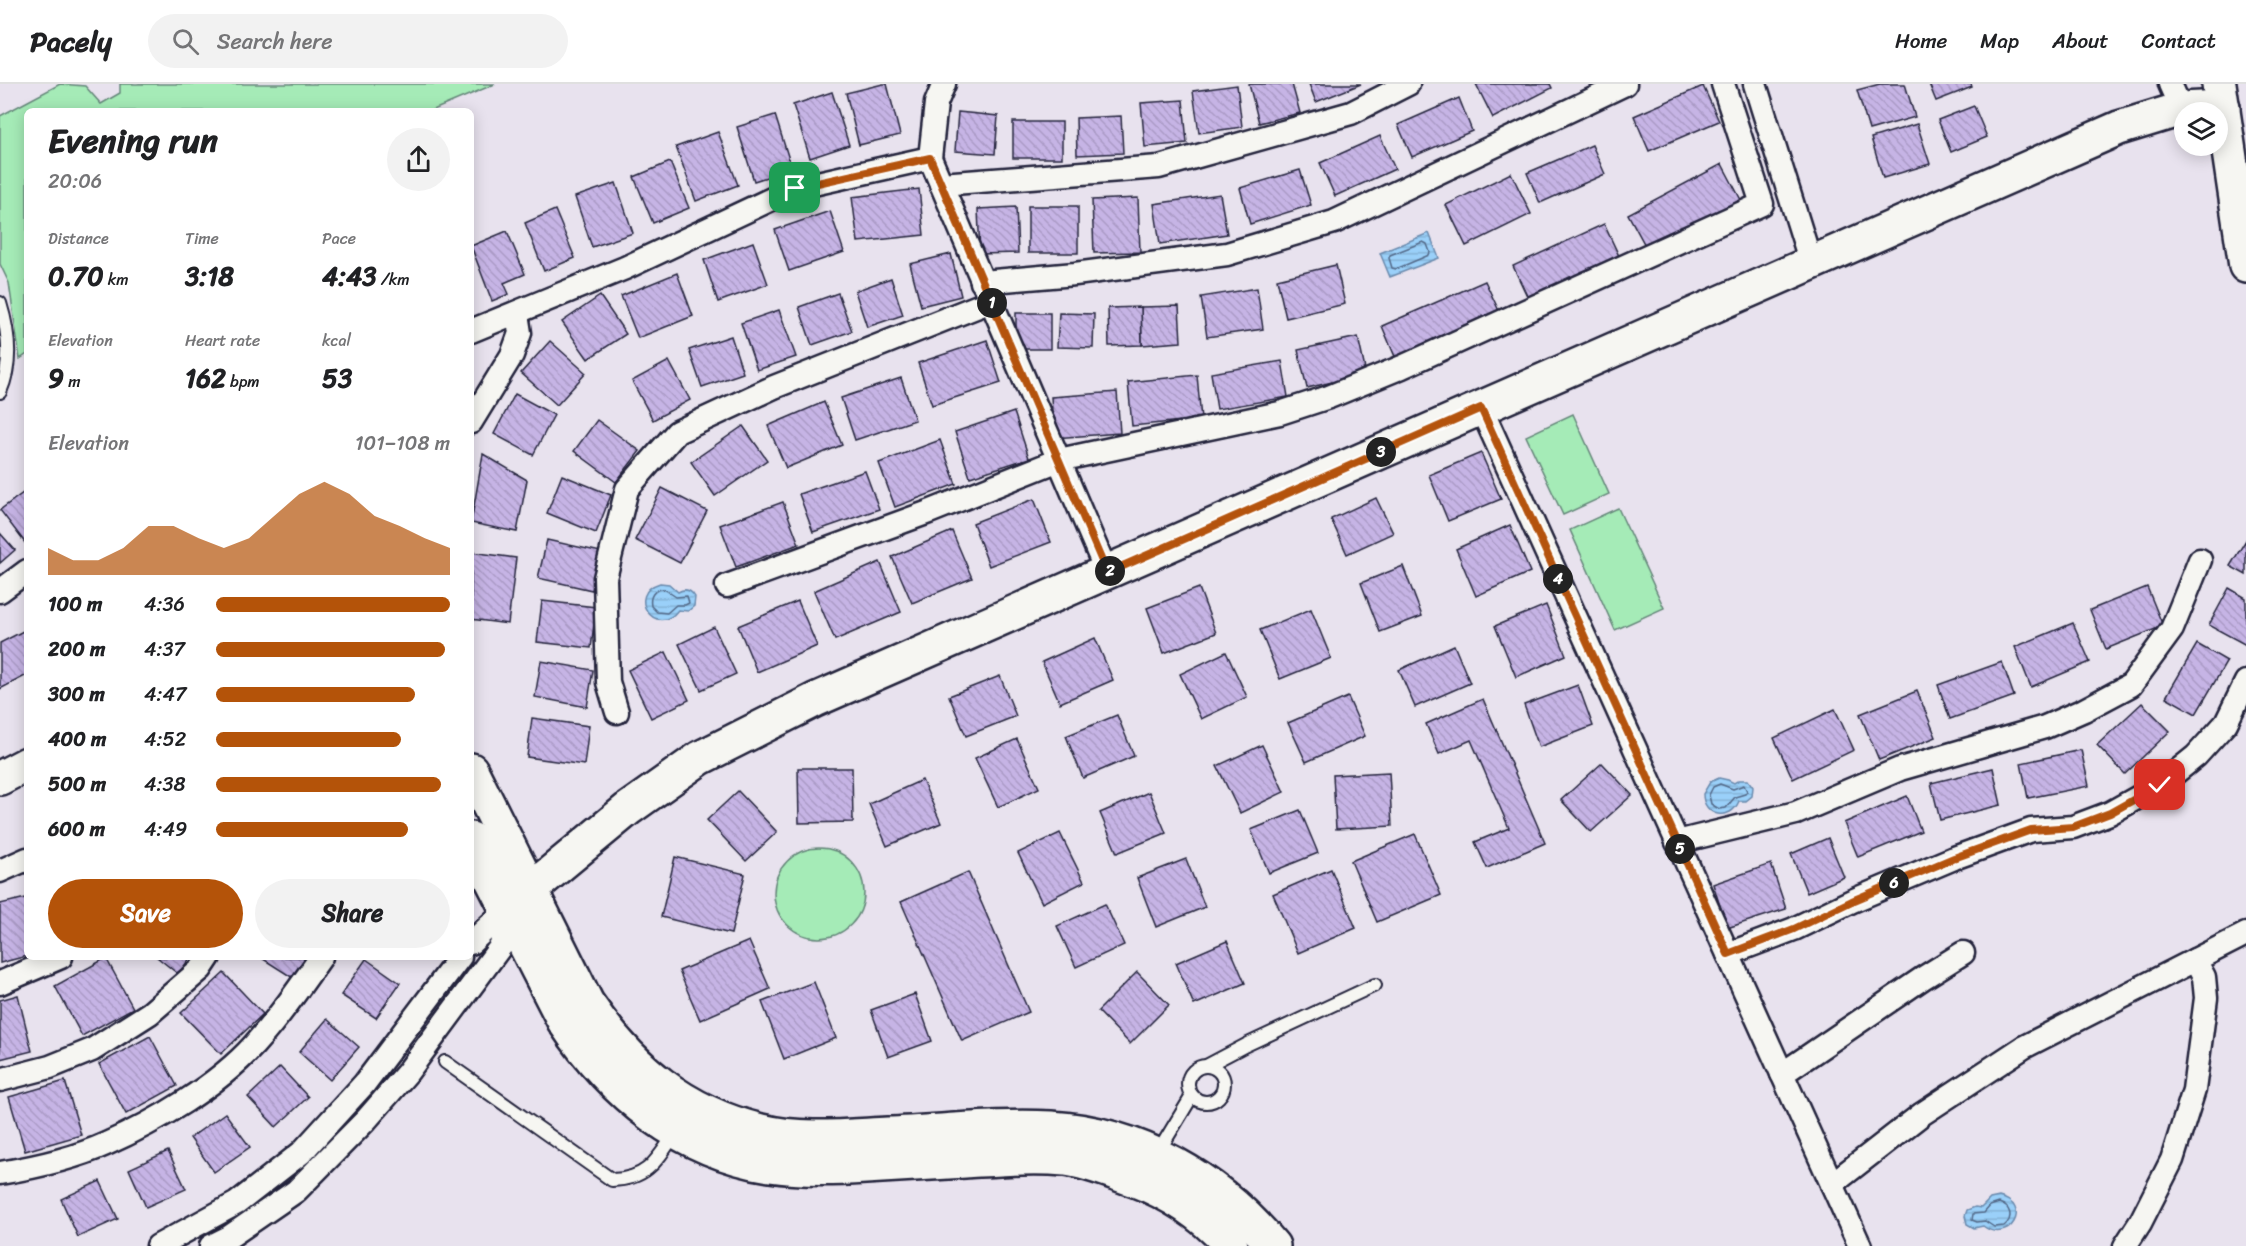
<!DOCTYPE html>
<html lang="en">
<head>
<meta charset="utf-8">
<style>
  body { margin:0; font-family:Sriracha,sans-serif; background:#f2f2f2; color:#202124; height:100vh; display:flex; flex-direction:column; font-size:22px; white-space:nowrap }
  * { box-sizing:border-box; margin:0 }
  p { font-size:20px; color:#757577 }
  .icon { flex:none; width:33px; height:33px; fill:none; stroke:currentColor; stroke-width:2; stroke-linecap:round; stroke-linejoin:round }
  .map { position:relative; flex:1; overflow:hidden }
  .sheet { position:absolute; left:24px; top:24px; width:450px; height:852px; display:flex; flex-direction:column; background:#fff; border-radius:9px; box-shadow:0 3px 15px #0003 }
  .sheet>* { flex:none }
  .fabs { position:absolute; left:2174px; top:18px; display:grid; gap:12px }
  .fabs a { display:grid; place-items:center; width:54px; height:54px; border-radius:50%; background:#fff; box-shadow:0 3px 15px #0003; font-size:30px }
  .pin { position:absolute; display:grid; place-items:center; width:51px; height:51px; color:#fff; margin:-26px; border-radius:12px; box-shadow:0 3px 9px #0006 }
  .km { position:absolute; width:30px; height:30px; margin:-15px; border-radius:50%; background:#222; color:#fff; font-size:16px; line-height:30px; text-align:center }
  .round { display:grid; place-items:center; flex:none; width:63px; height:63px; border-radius:32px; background:#f2f2f2 }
  .head { display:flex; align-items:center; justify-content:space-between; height:102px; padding:0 24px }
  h1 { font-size:33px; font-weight:700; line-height:45px }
  .metrics { display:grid; grid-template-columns:repeat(3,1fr); gap:9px; height:102px; padding:6px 24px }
  .metrics div { display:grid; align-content:center }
  .metrics b { font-size:26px; font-weight:700 }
  .metrics small { font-size:16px; font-weight:400 }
  .metrics p { font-size:16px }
  .chart { height:168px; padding:12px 24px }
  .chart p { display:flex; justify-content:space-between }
  .chart svg { width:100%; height:108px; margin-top:6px; fill:#b45309; opacity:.7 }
  .cta { display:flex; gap:12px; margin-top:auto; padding:12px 24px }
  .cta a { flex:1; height:69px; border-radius:36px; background:#b45309; color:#fff; font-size:24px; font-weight:700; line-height:69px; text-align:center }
  .cta a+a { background:#f2f2f2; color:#202124 }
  ul { padding:0 24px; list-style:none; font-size:20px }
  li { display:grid; grid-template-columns:96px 72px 1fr; align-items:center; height:45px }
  li i { height:15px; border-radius:8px; background:#b45309 }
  header { display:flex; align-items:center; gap:36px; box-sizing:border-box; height:84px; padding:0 30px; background:#fff; border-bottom:2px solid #e0e0e0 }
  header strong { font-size:28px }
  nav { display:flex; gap:33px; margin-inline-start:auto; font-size:21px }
  .search { width:420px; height:54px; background:#f2f2f2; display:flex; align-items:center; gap:15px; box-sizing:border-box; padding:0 21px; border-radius:33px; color:#757577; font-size:22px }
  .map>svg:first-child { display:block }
  .grass { fill:#a5ebb7; stroke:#648679; stroke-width:1.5 }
  .water { fill:url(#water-rules); stroke:#6a8aad; stroke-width:1.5 }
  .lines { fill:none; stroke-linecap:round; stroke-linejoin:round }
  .shore { stroke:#526887; stroke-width:1.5 }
  .building { fill:url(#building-back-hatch); stroke:#22223b; stroke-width:1.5 }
  .lane-casing { stroke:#22223b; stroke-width:16 }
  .street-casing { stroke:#22223b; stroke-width:27 }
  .secondary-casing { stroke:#22223b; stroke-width:38 }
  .lane { stroke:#f6f6f2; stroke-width:12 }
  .street { stroke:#f6f6f2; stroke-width:22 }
  .secondary { stroke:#f6f6f2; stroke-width:33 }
  .route-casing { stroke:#fff; stroke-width:12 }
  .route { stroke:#b45309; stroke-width:8 }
</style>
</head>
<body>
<header>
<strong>Pacely</strong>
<div class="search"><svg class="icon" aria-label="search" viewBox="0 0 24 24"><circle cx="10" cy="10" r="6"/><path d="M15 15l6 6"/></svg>Search here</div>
<nav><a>Home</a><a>Map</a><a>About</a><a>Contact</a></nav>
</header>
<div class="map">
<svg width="2246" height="1162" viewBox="0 0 2246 1162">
  <defs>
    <pattern id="water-rules" width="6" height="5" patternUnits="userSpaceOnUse" patternTransform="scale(1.5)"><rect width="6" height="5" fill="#9ad0f9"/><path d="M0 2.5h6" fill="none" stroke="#84b2d6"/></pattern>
    <pattern id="building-back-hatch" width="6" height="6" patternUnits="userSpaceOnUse" patternTransform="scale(1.5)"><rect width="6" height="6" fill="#c6b4e5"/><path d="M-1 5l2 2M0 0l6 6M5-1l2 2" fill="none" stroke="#aa9ac5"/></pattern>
  </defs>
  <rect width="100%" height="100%" fill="#e8e2ee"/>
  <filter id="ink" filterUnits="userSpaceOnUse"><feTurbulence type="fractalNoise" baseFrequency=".0167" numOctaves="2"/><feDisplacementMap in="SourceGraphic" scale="12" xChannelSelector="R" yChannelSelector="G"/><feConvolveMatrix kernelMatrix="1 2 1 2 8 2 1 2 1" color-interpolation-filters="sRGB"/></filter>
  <g filter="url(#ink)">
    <g class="grass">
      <path d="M60,0L85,2L101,20L120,9V0H495L431,27H27V270L20,275L9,199L0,180V32Z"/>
      <path d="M1573,330L1609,410L1563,431L1526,352Z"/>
      <path d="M1618,424L1664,524L1615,546L1570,446Z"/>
      <circle cx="819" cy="809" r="45"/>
    </g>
    <g class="water">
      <path d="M1429,149L1439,174L1390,193L1380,169Z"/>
      <path d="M660,499L669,500L678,508C685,504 691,506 695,513L694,522L688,527L678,526C656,555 624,510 660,499Z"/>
      <path d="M1719,694L1728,696L1734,699L1739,696H1748L1753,703L1752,712L1746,717H1739C1731,738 1703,733 1703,710L1710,698Z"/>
      <path d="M1999,1113C2034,1121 2009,1162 1983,1142L1974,1144L1967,1140L1965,1132L1967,1126L1975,1123L1981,1124L1990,1115Z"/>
    </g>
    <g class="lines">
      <g class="shore">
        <path d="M1423,158L1427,160L1430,168L1429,171L1396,185L1392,184L1389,174L1390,171Z"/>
        <path d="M664,505L676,513L687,512L689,519L685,521H676L667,529L657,528L651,522C649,512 654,505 664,505Z"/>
        <path d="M1720,700L1733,705L1744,701L1747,707L1745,710L1735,713L1726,724L1719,725L1711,720L1709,711L1713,703Z"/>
        <path d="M1999,1119C2011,1123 2014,1134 2004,1142L1994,1143L1985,1137L1977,1138L1972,1136L1973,1130L1984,1129L1990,1122Z"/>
      </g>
    </g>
    <g class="building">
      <path d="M883,0H887L900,51L859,61L846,9Z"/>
      <path d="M1249,0H1292L1300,29L1259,39Z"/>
      <path d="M1309,0H1361L1316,18Z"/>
      <path d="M1476,0H1550L1552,4L1493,34Z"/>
      <path d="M1880,0H1905L1915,33L1869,46L1857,6Z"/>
      <path d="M1929,0H1971L1972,3L1936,17Z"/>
      <path d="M1237,1L1242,43L1199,49L1193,7Z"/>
      <path d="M1703,2L1719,37L1649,67L1634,32Z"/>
      <path d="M832,8L849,61L810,74L793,21Z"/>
      <path d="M1459,14L1472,47L1412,73L1398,41Z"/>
      <path d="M1183,16L1187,59L1145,63L1141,19Z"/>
      <path d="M1974,22L1987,53L1951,68L1938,36Z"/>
      <path d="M958,28L998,32L995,70L955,67Z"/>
      <path d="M775,31L792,85L754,97L737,43Z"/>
      <path d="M1121,32L1123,69L1077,71L1076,34Z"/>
      <rect x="1013" y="38" width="49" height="36"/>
      <path d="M1917,40L1930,80L1883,94L1871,54Z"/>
      <path d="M718,48L738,101L696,117L676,63Z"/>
      <path d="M1380,52L1395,85L1335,112L1320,79Z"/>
      <path d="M1592,61L1605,90L1540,119L1527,89Z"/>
      <path d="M670,78L689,124L653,139L634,93Z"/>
      <path d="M1722,80L1741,116L1647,165L1628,130Z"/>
      <path d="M1300,86L1311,121L1250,140L1240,104Z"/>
      <path d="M1511,89L1531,130L1466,162L1446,121Z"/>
      <path d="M616,99L633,149L592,163L575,113Z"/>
      <path d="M919,105L924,151L858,158L852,113Z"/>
      <path d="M1220,110L1227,150L1160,160L1154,120Z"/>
      <path d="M1138,114L1140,168L1094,169L1092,116Z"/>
      <rect x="1028" y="122" width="50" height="47"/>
      <path d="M1016,123L1018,169L980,170L978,125Z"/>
      <path d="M555,126L575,174L544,187L525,139Z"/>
      <path d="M830,127L844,168L789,187L775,146Z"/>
      <path d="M1604,140L1619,172L1528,214L1513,182Z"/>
      <path d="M507,147L525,190L504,199L509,210L492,217L471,162Z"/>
      <path d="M753,158L768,200L718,218L704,176Z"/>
      <path d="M951,170L961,212L921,222L910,180Z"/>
      <path d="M1336,181L1345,220L1286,234L1277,195Z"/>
      <path d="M677,189L693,232L638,254L621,212Z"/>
      <path d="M891,194L903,231L867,243L855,207Z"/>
      <path d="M1485,197L1500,229L1396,275L1382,242Z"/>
      <path d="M1257,204L1263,245L1207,253L1201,213Z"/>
      <path d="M838,209L852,247L812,261L799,223Z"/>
      <path d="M600,212L626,250L588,275L562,238Z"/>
      <path d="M1179,222L1181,258L1142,261L1141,223Z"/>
      <path d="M1141,223L1142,261L1109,262L1108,224Z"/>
      <path d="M779,226L796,273L757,286L741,239Z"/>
      <rect x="1016" y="229" width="34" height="36"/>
      <path d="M1059,229L1094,230L1093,264L1057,263Z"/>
      <path d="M731,252L743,289L702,303L689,266Z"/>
      <path d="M1358,253L1366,290L1307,304L1298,266Z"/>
      <path d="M987,256L1001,299L932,321L918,279Z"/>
      <path d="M550,257L586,289L557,321L521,289Z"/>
      <path d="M669,277L690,316L653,336L632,297Z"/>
      <path d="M1282,277L1288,313L1217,325L1211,289Z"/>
      <path d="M1197,291L1201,335L1132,342L1128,298Z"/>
      <path d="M901,294L915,336L855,356L841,314Z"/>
      <path d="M1117,308L1120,349L1054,354L1051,313Z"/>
      <path d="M515,310L554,331L533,371L494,350Z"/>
      <path d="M824,318L842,361L786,384L768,342Z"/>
      <path d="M1014,328L1029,374L970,393L955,348Z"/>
      <path d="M597,336L640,367L616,398L574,367Z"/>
      <path d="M743,342L767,376L715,412L691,378Z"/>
      <path d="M940,356L956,400L895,423L879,379Z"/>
      <path d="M1481,369L1501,415L1448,437L1429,391Z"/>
      <path d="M483,370L527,396L517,448L471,439Z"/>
      <path d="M865,387L879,425L813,448L799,410Z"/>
      <path d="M562,391L611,411L596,449L547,429Z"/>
      <path d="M662,404L707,427L680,479L635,456Z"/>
      <path d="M27,406V459L26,460L0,426Z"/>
      <path d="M1376,414L1393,449L1347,470L1331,435Z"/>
      <path d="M1034,415L1051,458L989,482L973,439Z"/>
      <path d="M783,418L799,460L736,483L720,441Z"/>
      <path d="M1510,441L1530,488L1476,512L1456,465Z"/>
      <path d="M952,447L972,494L912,519L892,473Z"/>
      <path d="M0,449L15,466L0,479Z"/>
      <path d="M547,456L601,468L592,506L538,494Z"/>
      <path d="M2246,456V491L2230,482Z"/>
      <path d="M471,468L516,474L508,540L471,535Z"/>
      <path d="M880,478L901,528L835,556L814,507Z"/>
      <path d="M1403,482L1422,532L1380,548L1361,499Z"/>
      <path d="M2147,503L2163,542L2106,565L2090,526Z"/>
      <path d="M1199,504L1216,549L1164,569L1147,524Z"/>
      <path d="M2229,504L2246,514V561L2209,541Z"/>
      <path d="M542,517L596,523L591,564L537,558Z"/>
      <path d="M798,517L817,562L757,588L738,542Z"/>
      <path d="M1546,521L1566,571L1516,593L1495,542Z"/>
      <path d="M1311,525L1331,574L1280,595L1260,546Z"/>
      <path d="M2073,539L2090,578L2031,603L2015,563Z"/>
      <path d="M714,543L736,590L701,606L679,560Z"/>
      <path d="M27,545V591L0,605V559Z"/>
      <path d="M1095,554L1113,596L1060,619L1042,578Z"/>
      <path d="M2197,560L2227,577L2196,630L2166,613Z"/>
      <path d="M1454,561L1470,599L1415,623L1399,586Z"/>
      <path d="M666,568L689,616L651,634L628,586Z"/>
      <path d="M1226,568L1247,613L1201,635L1180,590Z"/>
      <path d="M541,577L593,586L587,623L535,613Z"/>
      <path d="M2002,578L2014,612L1950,635L1938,601Z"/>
      <path d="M1000,592L1016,632L966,652L949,612Z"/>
      <path d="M1578,601L1593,642L1539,663L1524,621Z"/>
      <path d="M1917,607L1936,653L1879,676L1860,630Z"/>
      <path d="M1348,613L1365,652L1306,678L1288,639Z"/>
      <path d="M1483,615L1545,759L1487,784L1475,758L1509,744L1471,656L1439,670L1426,640Z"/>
      <path d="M2142,619L2170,647L2125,690L2097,661Z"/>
      <path d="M1835,625L1854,666L1793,695L1774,654Z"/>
      <path d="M1117,631L1134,672L1083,694L1066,652Z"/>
      <path d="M532,634L589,642L584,681L527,673Z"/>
      <path d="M1017,655L1039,704L998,723L975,674Z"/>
      <path d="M1262,661L1284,708L1240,729L1217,682Z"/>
      <path d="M2081,666L2089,702L2028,714L2021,679Z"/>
      <path d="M1602,679L1632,711L1591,748L1561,716Z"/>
      <path d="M798,684H852L853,738L799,739Z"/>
      <path d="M1993,684L2001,721L1940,736L1931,699Z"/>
      <path d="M1389,688L1392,742L1336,745L1333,691Z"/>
      <path d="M922,696L941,739L887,762L869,720Z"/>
      <path d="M738,707L777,748L746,777L707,736Z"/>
      <path d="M1149,708L1166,749L1117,769L1100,729Z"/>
      <path d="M1907,712L1921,747L1858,773L1844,739Z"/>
      <path d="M1300,726L1318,769L1269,789L1251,746Z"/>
      <path d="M1060,749L1084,798L1042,819L1018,769Z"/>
      <path d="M1415,750L1441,811L1377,838L1351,777Z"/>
      <path d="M1828,754L1844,793L1807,809L1791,770Z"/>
      <path d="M675,773L745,790L731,850L661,833Z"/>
      <path d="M1186,775L1205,823L1156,843L1137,794Z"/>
      <path d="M1771,780L1786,825L1727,844L1713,800Z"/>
      <path d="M1331,785L1356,844L1298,869L1273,810Z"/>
      <path d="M968,788L1029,928L962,957L901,818Z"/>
      <path d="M26,814L27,872L0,879V820Z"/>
      <path d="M1105,820L1124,861L1076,883L1057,842Z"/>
      <path d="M749,857L770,905L700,936L679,887Z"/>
      <path d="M1227,857L1245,899L1194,921L1176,879Z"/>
      <path d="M157,873H191L178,890Z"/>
      <path d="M260,873H306L293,894Z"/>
      <path d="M106,874L133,924L82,952L55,902Z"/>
      <path d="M366,875L400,899L376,934L341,911Z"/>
      <path d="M1137,888L1169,921L1130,960L1098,927Z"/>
      <path d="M224,889L263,930L221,970L181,929Z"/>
      <path d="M814,898L836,954L784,975L762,918Z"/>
      <path d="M915,910L932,957L888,973L871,926Z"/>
      <path d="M18,911L32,967L0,975V916Z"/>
      <path d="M327,935L359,963L330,996L299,968Z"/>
      <path d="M150,952L177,1002L126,1030L99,980Z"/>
      <path d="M280,983L308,1013L276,1043L248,1013Z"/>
      <path d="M65,997L81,1051L25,1067L9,1013Z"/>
      <path d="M225,1029L250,1063L214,1088L190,1054Z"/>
      <path d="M168,1067L186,1105L146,1123L129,1085Z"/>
      <path d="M100,1097L118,1135L78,1153L61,1115Z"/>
    </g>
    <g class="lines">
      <defs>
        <g id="lane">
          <path d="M0,219C9,248 13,279 0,308"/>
          <path d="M445,978L612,1096C648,1095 657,1076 676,1048"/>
          <path d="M1208,981L1246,961L1375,901"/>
          <circle cx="1206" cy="1000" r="18"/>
          <path d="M1157,1070L1192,1012"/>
        </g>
        <g id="street">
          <path d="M944,0L936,19L930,74L1107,489"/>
          <path d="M1755,0L1811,179"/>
          <path d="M2170,0L2181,25"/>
          <path d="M941,100L1159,83L1351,29L1408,0"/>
          <path d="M982,198L1075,190L1227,170L1334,138L1625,0"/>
          <path d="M471,247L625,184L795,104L930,74"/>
          <path d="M1481,324L1860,1162"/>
          <path d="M471,338L512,271L520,249L517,230"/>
          <path d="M727,502L929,428L1059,376L1280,329L1329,313L1402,283L1762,120L1723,0"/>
          <path d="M0,507L27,487"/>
          <path d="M617,628L608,598L605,494L627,405L677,348L774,303L991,217"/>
          <path d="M1677,758L1796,729L1900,685L2045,643L2084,626L2131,601L2172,545L2200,476"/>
          <path d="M0,787L27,775"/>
          <path d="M471,859L507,825"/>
          <path d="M1728,870L1794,845L1852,817L1954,774L2031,746L2073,743L2110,729L2160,701L2196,672L2226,639L2246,598"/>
          <path d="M0,899L61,873"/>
          <path d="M1782,990L1923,894L1963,869"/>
          <path d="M0,996L50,983L92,966L150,929L201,885L209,873"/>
          <path d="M0,1089C36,1083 73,1075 106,1060C156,1038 218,1001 254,961C279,933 300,903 321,873"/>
          <path d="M1832,1100L1922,1030L2024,963L2246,850"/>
          <path d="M158,1162L237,1119L301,1069L365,999L460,873"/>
          <path d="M211,1162L229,1153L296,1107L366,1036L407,989L501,862L507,825"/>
          <path d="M2125,1162L2140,1139L2172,1076L2194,1006L2206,914L2204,893L2195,876"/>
        </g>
        <g id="secondary">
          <path d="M2219,0L2246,182"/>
          <path d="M471,686L587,919C631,984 683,1028 761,1047C802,1057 846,1052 888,1050C942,1048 997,1041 1051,1044C1138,1049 1218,1095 1273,1162"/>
          <path d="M0,694L27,680"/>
          <path d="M471,755L564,937C612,1010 681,1067 770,1081C801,1086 834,1085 865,1083C898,1081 932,1079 965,1077C998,1075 1032,1072 1065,1075C1089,1078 1112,1088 1135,1096C1172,1110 1205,1132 1231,1162"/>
          <path d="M507,825L628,725L700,674L815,616L2119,44L2181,25L2223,23"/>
        </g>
      </defs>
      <use href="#lane" class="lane-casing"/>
      <use href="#street" class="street-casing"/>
      <use href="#secondary" class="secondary-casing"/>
      <use href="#lane" class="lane"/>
      <use href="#street" class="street"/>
      <use href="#secondary" class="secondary"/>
    </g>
  </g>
  <g class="lines" filter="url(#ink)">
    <defs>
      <path id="route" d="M795,104L930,74L1107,489L1481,324L1728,870L1794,845L1852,817L1954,774L2031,746L2073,743L2110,729L2160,701"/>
    </defs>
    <use href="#route" class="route-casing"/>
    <use href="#route" class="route"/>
  </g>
</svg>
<div class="fabs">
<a><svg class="icon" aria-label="layers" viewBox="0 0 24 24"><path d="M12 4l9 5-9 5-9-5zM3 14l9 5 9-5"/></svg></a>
</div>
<div class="pin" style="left:795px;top:104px;background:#1e9e55"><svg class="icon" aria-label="arrive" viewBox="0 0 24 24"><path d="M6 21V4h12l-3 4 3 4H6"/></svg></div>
<div class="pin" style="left:2160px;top:701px;background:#d93025"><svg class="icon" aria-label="check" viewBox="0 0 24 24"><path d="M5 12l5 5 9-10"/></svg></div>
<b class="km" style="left:992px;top:219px">1</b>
<b class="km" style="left:1110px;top:487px">2</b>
<b class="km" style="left:1381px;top:368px">3</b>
<b class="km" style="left:1558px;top:495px">4</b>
<b class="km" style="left:1680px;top:765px">5</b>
<b class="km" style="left:1894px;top:799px">6</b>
<section class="sheet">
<div class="head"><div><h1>Evening run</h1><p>20:06</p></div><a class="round"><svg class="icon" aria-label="share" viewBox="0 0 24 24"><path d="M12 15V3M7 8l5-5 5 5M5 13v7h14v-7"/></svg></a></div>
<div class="metrics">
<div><p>Distance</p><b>0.70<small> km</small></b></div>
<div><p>Time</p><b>3:18</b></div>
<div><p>Pace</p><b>4:43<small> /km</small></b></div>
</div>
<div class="metrics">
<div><p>Elevation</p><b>9<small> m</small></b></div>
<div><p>Heart rate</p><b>162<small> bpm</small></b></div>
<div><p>kcal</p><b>53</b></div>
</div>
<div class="chart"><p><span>Elevation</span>101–108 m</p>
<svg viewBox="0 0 160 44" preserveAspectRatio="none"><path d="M0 44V33L10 38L20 38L30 33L40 24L50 24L60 29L70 33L80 29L90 20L100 11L110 6L120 11L130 20L140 24L150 29L160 33V44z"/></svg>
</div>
<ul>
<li><b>100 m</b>4:36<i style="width:100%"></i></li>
<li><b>200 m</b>4:37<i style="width:98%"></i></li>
<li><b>300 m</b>4:47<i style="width:85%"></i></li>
<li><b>400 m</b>4:52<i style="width:79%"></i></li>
<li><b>500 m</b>4:38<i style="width:96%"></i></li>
<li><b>600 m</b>4:49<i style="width:82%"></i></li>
</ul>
<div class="cta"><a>Save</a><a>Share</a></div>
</section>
</div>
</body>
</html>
